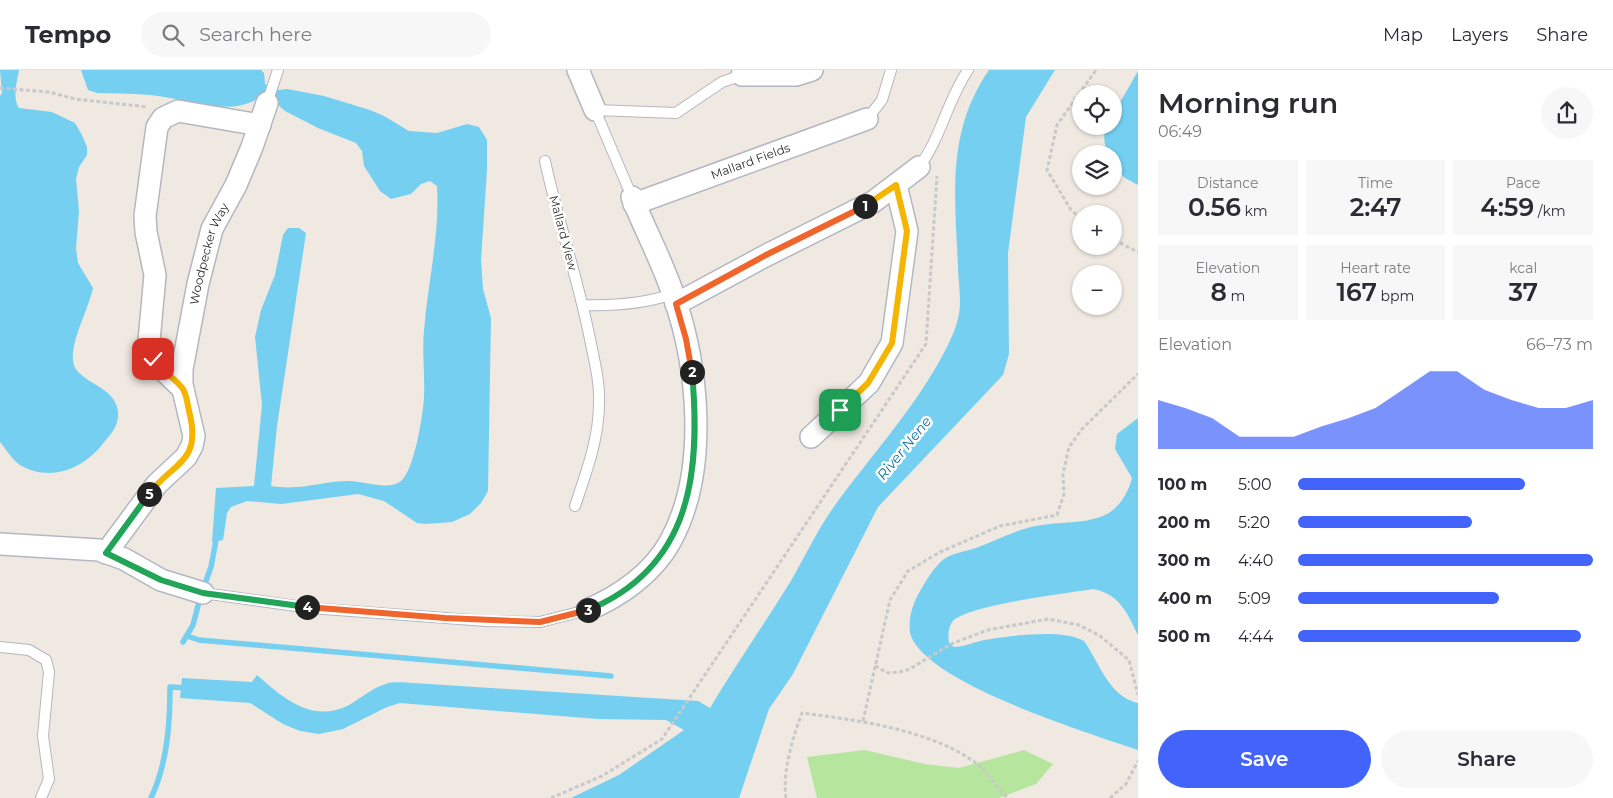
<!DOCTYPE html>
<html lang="en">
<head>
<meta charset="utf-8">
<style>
  body { margin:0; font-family:Montserrat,sans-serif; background:#f7f7f7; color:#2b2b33; height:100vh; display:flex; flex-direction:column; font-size:19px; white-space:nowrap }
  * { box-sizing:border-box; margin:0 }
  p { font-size:16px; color:#7c7c81 }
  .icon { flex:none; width:28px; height:28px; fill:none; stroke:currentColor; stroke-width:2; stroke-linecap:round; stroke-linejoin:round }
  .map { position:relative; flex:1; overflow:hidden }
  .details { display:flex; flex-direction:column; background:#fff; width:475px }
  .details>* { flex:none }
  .controls { position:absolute; left:1072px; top:15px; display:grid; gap:10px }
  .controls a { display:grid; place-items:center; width:50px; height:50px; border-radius:50%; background:#fff; box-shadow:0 1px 4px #0004; font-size:25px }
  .pin { position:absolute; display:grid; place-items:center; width:42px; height:42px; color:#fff; margin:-21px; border-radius:10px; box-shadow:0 2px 8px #0006 }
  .km { position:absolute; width:25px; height:25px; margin:-12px; border-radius:50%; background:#222; color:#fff; font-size:14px; line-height:25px; text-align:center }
  .round { display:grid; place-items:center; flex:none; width:52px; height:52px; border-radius:26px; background:#f7f7f7 }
  .head { display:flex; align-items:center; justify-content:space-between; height:85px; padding:0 20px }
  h1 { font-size:28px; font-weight:600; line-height:38px }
  .stats { display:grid; grid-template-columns:repeat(3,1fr); gap:8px; height:85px; padding:5px 20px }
  .stats div { display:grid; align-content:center; border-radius:0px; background:#f7f7f7; text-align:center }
  .stats b { font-size:25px; font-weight:600 }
  .stats small { font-size:14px; font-weight:400 }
  .stats p { font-size:14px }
  .chart { height:140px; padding:10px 20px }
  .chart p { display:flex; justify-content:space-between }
  .chart svg { width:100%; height:90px; margin-top:5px; fill:#4264fb; opacity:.7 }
  .primary-button { display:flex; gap:10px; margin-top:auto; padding:10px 20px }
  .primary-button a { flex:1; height:58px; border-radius:30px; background:#4264fb; color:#fff; font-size:20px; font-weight:600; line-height:58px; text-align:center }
  .primary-button a+a { background:#f7f7f7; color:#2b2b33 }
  ul { padding:0 20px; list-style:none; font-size:16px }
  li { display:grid; grid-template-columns:80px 60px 1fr; align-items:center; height:38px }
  li i { height:12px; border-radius:6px; background:#4264fb }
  header { display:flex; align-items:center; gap:30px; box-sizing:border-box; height:70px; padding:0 25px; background:#fff; border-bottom:1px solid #e1e1e2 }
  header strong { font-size:24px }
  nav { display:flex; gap:28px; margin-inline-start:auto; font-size:18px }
  .search { width:350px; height:45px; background:#f7f7f7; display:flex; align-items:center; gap:12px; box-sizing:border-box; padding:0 18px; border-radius:28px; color:#7c7c81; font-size:19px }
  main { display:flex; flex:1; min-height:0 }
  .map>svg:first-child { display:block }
  .green { fill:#b6e59e }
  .water { fill:#75cff0 }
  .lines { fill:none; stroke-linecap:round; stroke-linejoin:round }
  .stream { stroke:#75cff0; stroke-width:5.5 }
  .lane-casing { stroke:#b4b7c1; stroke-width:12 }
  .street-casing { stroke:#b4b7c1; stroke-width:24 }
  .path { stroke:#c9c9c9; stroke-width:3; stroke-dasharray:4 2.5; stroke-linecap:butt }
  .lane { stroke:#fff; stroke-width:10 }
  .street { stroke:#fff; stroke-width:21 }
  .split-1-casing { stroke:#fff; stroke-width:10 }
  .split-2-casing { stroke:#fff; stroke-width:10 }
  .split-3-casing { stroke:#fff; stroke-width:10 }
  .split-4-casing { stroke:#fff; stroke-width:10 }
  .split-5-casing { stroke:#fff; stroke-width:10 }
  .split-6-casing { stroke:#fff; stroke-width:10 }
  .split-1 { stroke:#f5b400; stroke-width:6 }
  .split-2 { stroke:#f0652b; stroke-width:6 }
  .split-3 { stroke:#22a559; stroke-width:6 }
  .split-4 { stroke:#f0652b; stroke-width:6 }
  .split-5 { stroke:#22a559; stroke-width:6 }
  .split-6 { stroke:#f5b400; stroke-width:6 }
  .labels { text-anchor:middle; stroke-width:5; stroke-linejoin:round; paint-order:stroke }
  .street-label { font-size:12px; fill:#2e2e2e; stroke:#fff }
  .water-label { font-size:14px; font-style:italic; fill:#0d6fa3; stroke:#fff }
</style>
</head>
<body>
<header>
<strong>Tempo</strong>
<div class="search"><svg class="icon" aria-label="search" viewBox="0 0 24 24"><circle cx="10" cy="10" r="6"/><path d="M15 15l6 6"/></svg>Search here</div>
<nav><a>Map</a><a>Layers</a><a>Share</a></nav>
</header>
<main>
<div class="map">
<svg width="1138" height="728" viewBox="0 0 1138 728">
  <rect width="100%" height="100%" fill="#efe9e1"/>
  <path class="green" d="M865,680L924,694L959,698L1024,680L1053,694L1036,714L999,728H817L807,687Z"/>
  <g class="water">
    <path d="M0,0H19C17,12 12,27 19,38L52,42L75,53L82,65L87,77V85L79,97L76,109L79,141L76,178L78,193L93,218C88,240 71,270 73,291C75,314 121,315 118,347C117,359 108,367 101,376C81,400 49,412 20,395C12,390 6,379 0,372V26L2,23Z"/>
    <path d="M81,0H261L264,3L265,14L279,20L287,19L324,26L370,40L384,46L409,61L437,63L467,54L479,57L487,70V100L481,190L483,219L491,248L488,421L481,433L470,444L452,452L426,454L417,453L384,431L358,424L281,434L247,431L231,437L227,443L223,470L212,472L216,418L254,416L262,335L255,267L261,240L275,205L283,165L288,158H299L306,163L277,356L271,416C302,421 321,411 349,411C364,411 389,421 401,411C414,401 423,345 424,328C425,305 422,282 424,260C428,212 440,164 437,116L430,111L421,114L411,124L391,129L380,121L364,96L362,81L356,73L318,58L285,41L276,33L259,28C229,47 190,30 158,26C138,23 117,24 97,23L88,20Z"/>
    <path d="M989,0H1055L1026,47L1008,183L1009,284L1003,305L878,437L793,604L769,639L739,728H571L619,705L684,660L666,650L598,649L400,633L387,637L343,659L319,664L300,661L283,654L250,633L180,628L182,608L252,612L257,605C283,628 312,654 349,635C360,629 373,617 386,614C393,611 405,613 413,613L698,631L710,638C735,596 763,556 789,514C804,489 816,462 833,438C873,382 925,328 953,264C964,237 959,224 958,197C955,126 946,62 989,0Z"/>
    <path d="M1138,1V115L1125,108L1114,97V84H1107C1105,74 1102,65 1107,56H1114V43Z"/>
    <path d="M1138,348V565C1127,543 1120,524 1093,519C1068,523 968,535 953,551C948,557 948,566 949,573L954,577C964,577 974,572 984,570C1009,566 1062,558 1084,571C1099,592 1109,627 1138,633V680C1089,663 929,614 911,566C907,553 912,535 919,523C926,511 933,498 944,489C952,483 967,481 976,478C997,470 1015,460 1036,456C1060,451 1085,455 1107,444C1120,437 1129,421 1132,408L1115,379L1117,364Z"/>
  </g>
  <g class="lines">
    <g class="stream">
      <path d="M203,519L211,497L217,465"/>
      <path d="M187,566L199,570L611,606"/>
      <path d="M183,572L193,555L200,528"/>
      <path d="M151,728C167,694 170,655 170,617L189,618"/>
    </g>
    <defs>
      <g id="lane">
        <path d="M267,33L278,0"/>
        <path d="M867,49L882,30L891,0"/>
        <path d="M545,91C558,151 578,209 590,269C594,290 600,311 599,333C599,369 586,403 575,436"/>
        <path d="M919,97C941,68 947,31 968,0"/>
        <path d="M632,127L595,40L676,43L722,12L742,5"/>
        <path d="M583,235C614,236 643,234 673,224"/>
        <path d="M203,523L310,538L486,551L540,552L587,540"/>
        <path d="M0,577L29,580L46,590L49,602L43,666L49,709L41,728"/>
      </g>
      <g id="street">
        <path d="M578,0L595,40"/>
        <path d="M742,5H796L812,0"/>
        <path id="s1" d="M634,134L867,49"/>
        <path d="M676,234L767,185L873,132L919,97"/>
        <path d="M183,319L158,295L153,289L149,271L155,205L146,162L145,146L157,57L163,48L178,41L260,55"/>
        <path d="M811,367L869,313L892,273L907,161L896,115"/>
        <path d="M0,474L99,480L124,489L161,510L203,523"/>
        <path id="s2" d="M106,483L157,414L186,387L192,376L194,366L182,315V299L198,214L212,159L236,115L252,77L267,33"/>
        <path d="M587,540C619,527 653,503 670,472C709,402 699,297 673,224C662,191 645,160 632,127"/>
      </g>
    </defs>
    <use href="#lane" class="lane-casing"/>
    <use href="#street" class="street-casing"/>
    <g class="path">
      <path d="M0,18L49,22L75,29L148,37"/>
      <path d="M1081,149L1071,140L1047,100L1057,55L1096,0"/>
      <path d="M1114,170L1138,182"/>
      <path d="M875,596L888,603L900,602L910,599L951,574L988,560L1048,549L1079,555L1100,566L1129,590L1138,625"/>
      <path d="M863,651L890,530L908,501L940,482L1000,456L1057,445L1064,424L1063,404L1069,377L1082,359L1138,304"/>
      <path d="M551,728L602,706L662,669L926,274L937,106"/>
      <path d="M786,728C782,703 793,666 802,643C857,650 933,660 977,694C989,703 996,718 1008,728"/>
      <path d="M1110,728L1126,714L1138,691"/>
    </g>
    <use href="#lane" class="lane"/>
    <use href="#street" class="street"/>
  </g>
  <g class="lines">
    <defs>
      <path id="split-1" d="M840,340L868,313L892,273L907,161L896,115L865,136"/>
      <path id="split-2" d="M692,302L686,269L676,234L766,185L865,136"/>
      <path id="split-3" d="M588,540C692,497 701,402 692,302"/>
      <path id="split-4" d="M307,537L445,548L540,552L588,540"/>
      <path id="split-5" d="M149,424L106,483L161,510L203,523L307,537"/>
      <path id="split-6" d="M149,424C173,392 201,393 190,345C188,338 187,325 183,319C176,309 162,301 153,289"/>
    </defs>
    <use href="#split-1" class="split-1-casing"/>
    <use href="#split-2" class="split-2-casing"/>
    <use href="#split-3" class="split-3-casing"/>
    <use href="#split-4" class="split-4-casing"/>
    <use href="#split-5" class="split-5-casing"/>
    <use href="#split-6" class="split-6-casing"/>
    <use href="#split-1" class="split-1"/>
    <use href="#split-2" class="split-2"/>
    <use href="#split-3" class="split-3"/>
    <use href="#split-4" class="split-4"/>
    <use href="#split-5" class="split-5"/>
    <use href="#split-6" class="split-6"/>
  </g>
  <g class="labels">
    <g class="street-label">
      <text dy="4" stroke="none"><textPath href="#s1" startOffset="124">Mallard Fields</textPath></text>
      <text transform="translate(563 163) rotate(75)" y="4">Mallard View</text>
      <text dy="4" stroke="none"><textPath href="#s2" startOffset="335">Woodpecker Way</textPath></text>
    </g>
    <g class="water-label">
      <text transform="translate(904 378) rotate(-51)" y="5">River Nene</text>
    </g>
  </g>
</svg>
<div class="controls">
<a><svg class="icon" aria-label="locate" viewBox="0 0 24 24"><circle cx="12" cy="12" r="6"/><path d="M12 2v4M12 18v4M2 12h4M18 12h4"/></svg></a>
<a><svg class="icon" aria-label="layers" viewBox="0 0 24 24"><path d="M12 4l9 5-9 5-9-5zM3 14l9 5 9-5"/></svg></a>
<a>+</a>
<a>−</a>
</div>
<div class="pin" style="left:840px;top:340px;background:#1e9e55"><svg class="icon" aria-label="arrive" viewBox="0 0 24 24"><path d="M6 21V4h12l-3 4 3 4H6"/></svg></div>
<div class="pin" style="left:153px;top:289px;background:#d93025"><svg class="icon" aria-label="check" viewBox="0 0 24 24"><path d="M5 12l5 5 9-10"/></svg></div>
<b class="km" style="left:865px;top:136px">1</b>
<b class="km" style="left:692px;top:302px">2</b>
<b class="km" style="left:588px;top:540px">3</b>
<b class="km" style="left:307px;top:537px">4</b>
<b class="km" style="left:149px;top:424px">5</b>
</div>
<section class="details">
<div class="head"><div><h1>Morning run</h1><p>06:49</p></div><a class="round"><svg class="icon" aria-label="share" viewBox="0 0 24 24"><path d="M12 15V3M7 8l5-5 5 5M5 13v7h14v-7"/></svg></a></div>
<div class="stats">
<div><p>Distance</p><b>0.56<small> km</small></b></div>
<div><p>Time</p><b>2:47</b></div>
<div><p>Pace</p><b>4:59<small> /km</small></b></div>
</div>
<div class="stats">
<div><p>Elevation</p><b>8<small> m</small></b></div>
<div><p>Heart rate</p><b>167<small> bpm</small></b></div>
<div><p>kcal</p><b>37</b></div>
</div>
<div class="chart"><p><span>Elevation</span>66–73 m</p>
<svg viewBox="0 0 160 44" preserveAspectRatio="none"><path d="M0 44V20L10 24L20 29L30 38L40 38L50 38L60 33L70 29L80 24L90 15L100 6L110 6L120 15L130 20L140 24L150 24L160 20V44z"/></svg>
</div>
<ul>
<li><b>100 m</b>5:00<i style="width:77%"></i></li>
<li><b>200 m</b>5:20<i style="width:59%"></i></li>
<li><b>300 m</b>4:40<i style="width:100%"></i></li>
<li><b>400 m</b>5:09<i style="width:68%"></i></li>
<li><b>500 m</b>4:44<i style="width:96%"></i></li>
</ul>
<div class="primary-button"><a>Save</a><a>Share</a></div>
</section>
</main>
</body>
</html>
